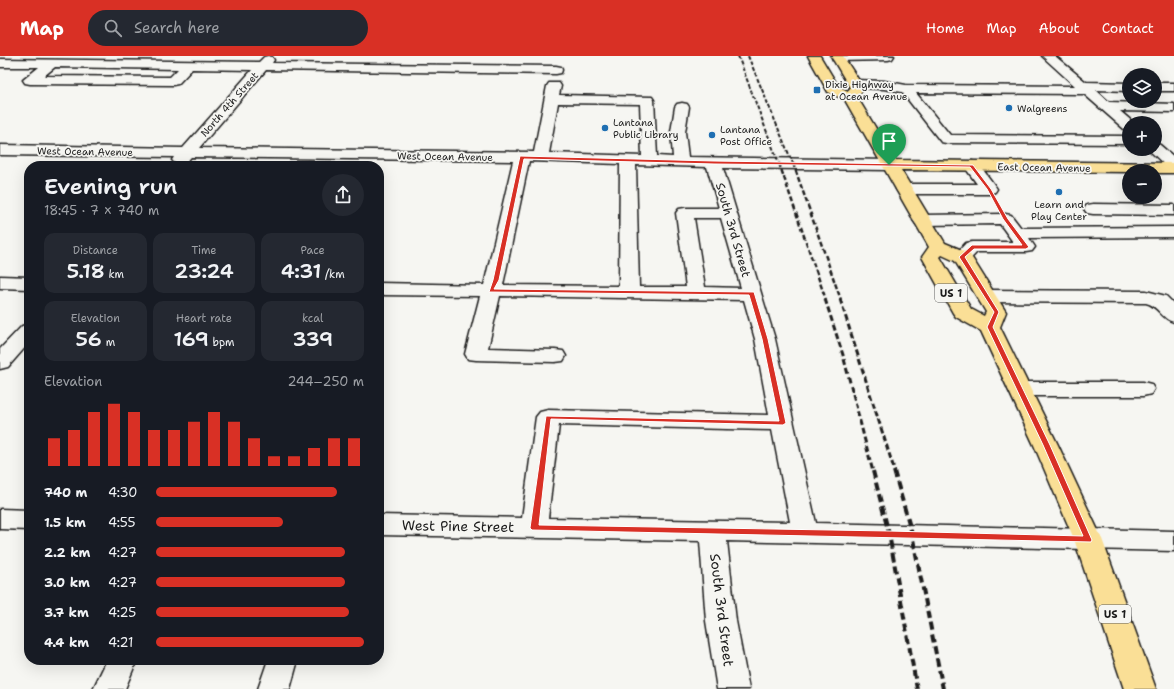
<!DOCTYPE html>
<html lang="en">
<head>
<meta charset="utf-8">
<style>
  body { margin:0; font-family:"Shantell Sans",sans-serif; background:#242831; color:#f1f3f6; height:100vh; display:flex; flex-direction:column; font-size:15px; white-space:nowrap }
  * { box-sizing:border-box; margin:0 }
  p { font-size:13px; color:#9ea1a6 }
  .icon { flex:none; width:22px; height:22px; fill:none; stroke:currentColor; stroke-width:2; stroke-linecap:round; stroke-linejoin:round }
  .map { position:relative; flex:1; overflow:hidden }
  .details { position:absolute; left:24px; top:105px; width:360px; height:504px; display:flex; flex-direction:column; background:#171b24; border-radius:16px; box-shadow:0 4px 16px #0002 }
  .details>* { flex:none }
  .controls { position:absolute; left:1122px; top:12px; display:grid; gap:8px }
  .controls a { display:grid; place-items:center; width:40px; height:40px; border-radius:50%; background:#171b24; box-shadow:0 4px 16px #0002; font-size:20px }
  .pin { position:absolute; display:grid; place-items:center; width:34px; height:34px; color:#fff; margin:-41px -17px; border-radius:50% 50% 50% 0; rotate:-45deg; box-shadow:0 0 4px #0007 }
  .pin .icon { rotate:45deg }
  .round { display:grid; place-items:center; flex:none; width:42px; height:42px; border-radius:21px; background:#242831 }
  .headline { display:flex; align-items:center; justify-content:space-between; height:68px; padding:0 20px }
  h1 { font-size:22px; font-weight:600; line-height:30px }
  .metrics { display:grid; grid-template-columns:repeat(3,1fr); gap:6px; height:68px; padding:4px 20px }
  .metrics div { display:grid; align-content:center; border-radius:10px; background:#242831; text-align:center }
  .metrics b { font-size:20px; font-weight:600 }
  .metrics small { font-size:11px; font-weight:400 }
  .metrics p { font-size:11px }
  .chart { height:112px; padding:8px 20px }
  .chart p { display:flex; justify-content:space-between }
  .chart svg { width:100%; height:72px; margin-top:4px; stroke:#d93025; stroke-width:6 }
  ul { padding:0 20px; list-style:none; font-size:13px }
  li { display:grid; grid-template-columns:64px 48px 1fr; align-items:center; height:30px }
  li i { height:10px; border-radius:5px; background:#d93025 }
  header { display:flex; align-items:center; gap:24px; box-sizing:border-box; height:56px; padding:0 20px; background:#d93025; color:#fff }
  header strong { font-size:19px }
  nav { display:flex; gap:22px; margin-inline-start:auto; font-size:14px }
  .search { width:280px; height:36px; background:#242831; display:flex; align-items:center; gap:10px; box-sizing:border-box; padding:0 14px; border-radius:22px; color:#9ea1a6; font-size:15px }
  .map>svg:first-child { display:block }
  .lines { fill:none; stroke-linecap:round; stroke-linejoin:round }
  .minor-casing { stroke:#1c1c1c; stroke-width:3 }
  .major-casing { stroke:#1c1c1c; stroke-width:3 }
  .minor { fill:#f6f6f2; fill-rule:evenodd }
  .major { fill:#fadf96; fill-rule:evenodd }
  .rail-far3 { stroke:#1c1c1c; stroke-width:2; stroke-dasharray:4 2; stroke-linecap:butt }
  .rail-far2 { stroke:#1c1c1c; stroke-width:2.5; stroke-dasharray:5 2.5; stroke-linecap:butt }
  .rail-far1 { stroke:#1c1c1c; stroke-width:3; stroke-dasharray:6 3; stroke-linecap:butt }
  .rail { stroke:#1c1c1c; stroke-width:4; stroke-dasharray:8 4; stroke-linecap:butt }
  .route { fill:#d93025; stroke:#fff; fill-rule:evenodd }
  .poi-dot { fill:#1f6fb2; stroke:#f6f6f2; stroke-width:1.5 }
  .labels { text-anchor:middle; stroke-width:3.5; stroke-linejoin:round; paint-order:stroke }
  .far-poi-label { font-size:10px; fill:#1c1c1c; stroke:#f6f6f2; text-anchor:start }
  .far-street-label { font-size:10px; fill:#1c1c1c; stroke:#f6f6f2 }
  .shield { fill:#f6f6f2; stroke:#5d5d5c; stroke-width:1 }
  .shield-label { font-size:11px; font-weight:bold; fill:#1c1c1c }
  .street-label { font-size:12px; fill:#1c1c1c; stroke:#f6f6f2 }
  .near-street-label { font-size:14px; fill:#1c1c1c; stroke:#f6f6f2 }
</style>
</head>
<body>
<header>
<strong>Map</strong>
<div class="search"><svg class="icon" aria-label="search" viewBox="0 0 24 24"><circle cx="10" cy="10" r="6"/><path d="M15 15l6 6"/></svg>Search here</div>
<nav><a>Home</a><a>Map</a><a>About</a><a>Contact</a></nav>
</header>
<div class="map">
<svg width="1174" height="633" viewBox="0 0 1174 633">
  <rect width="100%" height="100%" fill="#f6f6f2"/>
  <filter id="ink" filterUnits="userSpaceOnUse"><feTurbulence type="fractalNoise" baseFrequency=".025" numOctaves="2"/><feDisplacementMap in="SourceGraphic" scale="8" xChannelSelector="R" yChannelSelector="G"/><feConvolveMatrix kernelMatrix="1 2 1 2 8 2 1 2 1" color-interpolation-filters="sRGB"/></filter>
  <g filter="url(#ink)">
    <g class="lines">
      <defs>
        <g id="minor">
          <path d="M268,0L272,1L274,4L272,7L556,10L561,11L562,14L561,17L556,18L266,14L199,92L534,96L547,30L549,27H559L561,30L559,39L652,41L654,44L657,100L673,101L671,76L675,51L677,48L682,47L687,48L689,51L685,76L688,101L889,104L895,106L897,109L895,112L889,114L723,112L775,283L816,467L1174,475V495L727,485L736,565L749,633H717L706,565L700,485L379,479V459L522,462L536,361L540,356L548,354L769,359L755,283L744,244L500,240L488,292L555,294L563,295L566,300L563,305L555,306L476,304L468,303L465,298L480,240L379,239V227L484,229L513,105L191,101C186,107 183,109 175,107L172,104L174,101L0,99V89L183,92L252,14L192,13L178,28L173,29L30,28L25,27L23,24L39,11H0V3L259,6L264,1ZM55,11L178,13L170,21L44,20ZM558,47L640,48L642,100L549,97ZM529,105L620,108L619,230L503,229ZM636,109L707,111L719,152H685L679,153L676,157L686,231H639ZM694,162H721L741,232L705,231ZM559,369L772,374L790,466L548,462Z"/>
          <path d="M832,0H894L892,3L888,4L837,5L833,4Z"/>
          <path d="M1042,0H1055L1086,26L1129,27V35L1096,34L1109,46L1174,48V56L1120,55L1134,67H1129V74L1124,73L1084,38L916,37L950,79L1129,80V88L946,87L941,86L902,36L884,33L855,32L850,31L848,28L850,25L855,24L884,25L906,29L1075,30Z"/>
          <rect x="1155" y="27" width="19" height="8"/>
          <path d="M1155,87L1160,89L1174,101V114L1168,112L1150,95L1148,93H1155Z"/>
          <path d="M972,105L978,107L995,130L997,133L995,136L989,138H904L898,136L896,133L898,130L904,128H977L964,110L966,107Z"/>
          <path d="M1093,148L1174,149V159L1093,158L1087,157L1084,153L1087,149Z"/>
          <path d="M1005,158L1011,159L1021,172L1174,171V181L1029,182L1035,191L1032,195L1026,196H977C970,204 966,208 955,205L953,201L966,187L972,186H1013L1000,168L922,169L916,168L913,164L916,160L922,159Z"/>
          <path d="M0,220L29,221V233L0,232Z"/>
          <path d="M987,234L1146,235L1166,240L1174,248V266C1161,263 1159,250 1146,247L987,246L980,244L977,240L980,236Z"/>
          <path d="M29,268V287L8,311L0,313V293L22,270Z"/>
          <path d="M1019,326H1143L1151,328L1154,333L1151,338L1143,340H1019L1011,338L1008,333L1011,328Z"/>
          <path d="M0,453L29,454V474L0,473Z"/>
          <path d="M107,604H137L125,633H93Z"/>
          <path d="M268,604H298L290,633H258Z"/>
        </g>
        <path id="major" d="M808,0H820L838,30L848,35L850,32L831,0H843L864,32L857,41L895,104L1174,107V117H1155V115H1129V116L901,114L945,187L969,197L1006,256L1000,271L1058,389L1102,483L1156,633H1124L1074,483L1034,389L981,275L956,261L953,257L922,201L929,191L845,44L828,36ZM942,199L955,205L986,256L984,260L971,253L940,201Z"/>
      </defs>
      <use href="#minor" class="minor-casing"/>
      <use href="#major" class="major-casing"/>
      <use href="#minor" class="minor"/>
      <use href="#major" class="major"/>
      <g class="rail-far3">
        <path d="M738,0L779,108"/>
        <path d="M748,0L793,108"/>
      </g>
      <g class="rail-far2">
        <path d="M779,107L826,244"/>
        <path d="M793,107L841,244"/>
      </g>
      <g class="rail-far1">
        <path d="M825,243L843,299L873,416"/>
        <path d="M840,243L895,416"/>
      </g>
      <g class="rail">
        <path d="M873,415L889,478L917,633"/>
        <path d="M894,415L912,478L943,633"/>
      </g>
    </g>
  </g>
  <path class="route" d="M520,100L714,105L973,109L991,133L1008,163L1029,191L1026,193H974L965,201L999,256L993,271L1050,389L1092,484L1091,486L532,474L530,472L546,360L779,365L762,283L749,239L489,236L493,224ZM524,103L714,108L970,111L987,133L1003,163L1022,189H972L959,201L994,256L987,271L1043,389L1083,480L889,475L539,469L551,363L783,369L786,367L768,283L754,236L494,233L499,224Z"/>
  <g class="poi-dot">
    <rect x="813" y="30" width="8" height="8" rx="2"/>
    <circle cx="1009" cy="52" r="4"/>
    <circle cx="605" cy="72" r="4"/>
    <circle cx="712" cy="79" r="4"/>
    <circle cx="1059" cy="136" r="4"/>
  </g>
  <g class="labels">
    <g class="far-poi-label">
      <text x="825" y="32">Dixie Highway<tspan x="825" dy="12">at Ocean Avenue</tspan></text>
      <text x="1017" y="56">Walgreens</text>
      <text x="613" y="70">Lantana<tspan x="613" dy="12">Public Library</tspan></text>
      <text x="720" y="77">Lantana<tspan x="720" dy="12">Post Office</tspan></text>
      <text x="1059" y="152" text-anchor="middle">Learn and<tspan x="1059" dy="12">Play Center</tspan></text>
    </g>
    <g class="far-street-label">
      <text transform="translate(229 48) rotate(-49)" y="4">North 4th Street</text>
      <text transform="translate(85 95) rotate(1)" y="4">West Ocean Avenue</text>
      <text transform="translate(445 100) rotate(1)" y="4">West Ocean Avenue</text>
      <text transform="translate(1044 111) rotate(1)" y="4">East Ocean Avenue</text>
    </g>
    <g class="shield">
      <rect x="935" y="228" width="32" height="18" rx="3"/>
      <rect x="1099" y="549" width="32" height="18" rx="3"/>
    </g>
    <g class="shield-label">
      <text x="951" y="241">US 1</text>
      <text x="1115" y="562">US 1</text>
    </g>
    <g class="street-label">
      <text transform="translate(733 174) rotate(74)" y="4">South 3rd Street</text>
    </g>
    <g class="near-street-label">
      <text transform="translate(458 470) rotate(1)" y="5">West Pine Street</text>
      <text transform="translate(722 554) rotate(83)" y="5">South 3rd Street</text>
    </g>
  </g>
</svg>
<div class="controls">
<a><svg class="icon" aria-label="layers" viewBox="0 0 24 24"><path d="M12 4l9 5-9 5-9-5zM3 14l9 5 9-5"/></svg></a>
<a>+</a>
<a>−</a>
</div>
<div class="pin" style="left:889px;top:109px;background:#1e9e55"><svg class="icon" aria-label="arrive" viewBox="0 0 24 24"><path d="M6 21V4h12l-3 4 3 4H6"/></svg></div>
<section class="details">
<div class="headline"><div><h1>Evening run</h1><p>18:45 · 7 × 740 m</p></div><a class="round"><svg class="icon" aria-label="share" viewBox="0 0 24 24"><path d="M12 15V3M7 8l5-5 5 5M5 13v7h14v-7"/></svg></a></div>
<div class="metrics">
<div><p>Distance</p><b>5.18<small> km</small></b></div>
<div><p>Time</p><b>23:24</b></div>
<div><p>Pace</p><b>4:31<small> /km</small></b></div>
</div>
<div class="metrics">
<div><p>Elevation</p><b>56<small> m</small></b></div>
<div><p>Heart rate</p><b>169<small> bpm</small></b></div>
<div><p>kcal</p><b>339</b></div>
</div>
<div class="chart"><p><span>Elevation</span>244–250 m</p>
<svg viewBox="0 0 160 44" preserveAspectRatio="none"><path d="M5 44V27M15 44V22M25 44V11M35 44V6M45 44V11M55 44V22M65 44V22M75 44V17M85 44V11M95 44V17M105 44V27M115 44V38M125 44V38M135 44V33M145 44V27M155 44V27"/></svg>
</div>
<ul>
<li><b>740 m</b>4:30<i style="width:87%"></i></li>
<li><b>1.5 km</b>4:55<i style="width:61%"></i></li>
<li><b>2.2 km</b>4:27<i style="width:91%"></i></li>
<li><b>3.0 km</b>4:27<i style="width:91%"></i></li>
<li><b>3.7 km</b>4:25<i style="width:93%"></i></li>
<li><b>4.4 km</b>4:21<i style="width:100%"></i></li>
</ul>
</section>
</div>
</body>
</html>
